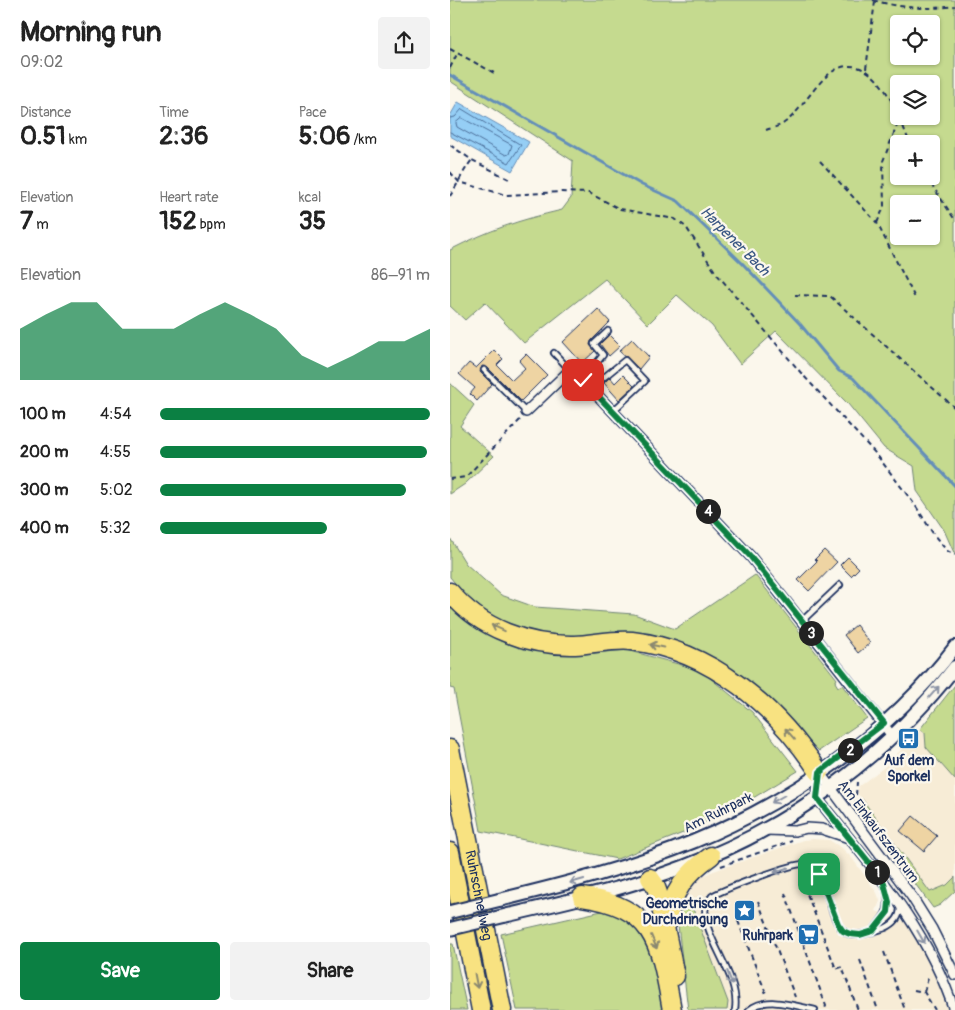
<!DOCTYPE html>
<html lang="en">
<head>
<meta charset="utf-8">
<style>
  body { margin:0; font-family:Pangolin,sans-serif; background:#f2f2f2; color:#222; height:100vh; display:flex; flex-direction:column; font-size:19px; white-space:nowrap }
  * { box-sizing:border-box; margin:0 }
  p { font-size:16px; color:#767676 }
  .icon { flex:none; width:28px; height:28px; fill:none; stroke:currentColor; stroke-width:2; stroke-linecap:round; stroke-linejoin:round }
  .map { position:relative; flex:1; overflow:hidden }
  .details { display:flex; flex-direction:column; background:#fff; width:450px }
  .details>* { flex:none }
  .fabs { position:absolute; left:440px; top:15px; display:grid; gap:10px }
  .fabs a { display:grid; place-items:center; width:50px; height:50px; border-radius:5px; background:#fff; box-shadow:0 1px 4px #0004; font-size:25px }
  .pin { position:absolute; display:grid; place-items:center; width:42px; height:42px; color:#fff; margin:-21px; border-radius:10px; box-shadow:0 2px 8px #0006 }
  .km { position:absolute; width:25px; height:25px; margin:-12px; border-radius:50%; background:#222; color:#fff; font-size:14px; line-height:25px; text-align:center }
  .round { display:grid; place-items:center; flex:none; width:52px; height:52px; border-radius:5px; background:#f2f2f2 }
  .summary { display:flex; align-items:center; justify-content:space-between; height:85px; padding:0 20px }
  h1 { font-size:28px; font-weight:700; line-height:38px }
  .figures { display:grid; grid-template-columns:repeat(3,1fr); gap:8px; height:85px; padding:5px 20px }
  .figures div { display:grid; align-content:center }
  .figures b { font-size:25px; font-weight:700 }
  .figures small { font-size:14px; font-weight:400 }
  .figures p { font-size:14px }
  .chart { height:140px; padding:10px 20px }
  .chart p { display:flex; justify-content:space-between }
  .chart svg { width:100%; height:90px; margin-top:5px; fill:#0b8043; opacity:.7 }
  .cta { display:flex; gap:10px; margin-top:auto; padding:10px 20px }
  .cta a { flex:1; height:58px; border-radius:5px; background:#0b8043; color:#fff; font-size:20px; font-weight:700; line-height:58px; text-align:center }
  .cta a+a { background:#f2f2f2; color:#222 }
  ul { padding:0 20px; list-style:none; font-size:16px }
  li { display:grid; grid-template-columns:80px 60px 1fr; align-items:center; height:38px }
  li i { height:12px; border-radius:6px; background:#0b8043 }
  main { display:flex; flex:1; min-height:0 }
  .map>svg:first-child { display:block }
  .built { fill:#f7ecd6 }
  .green { fill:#c5da8f; stroke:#708476; fill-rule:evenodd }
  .water { fill:#95cef5; stroke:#648eb9 }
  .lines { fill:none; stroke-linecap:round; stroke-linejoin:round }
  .shore { stroke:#4c6f9a; stroke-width:1 }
  .stream { stroke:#648eb9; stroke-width:3 }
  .building { fill:#eed4a3; stroke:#1b2f5e }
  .service-casing { stroke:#1b2f5e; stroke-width:8 }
  .minor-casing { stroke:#1b2f5e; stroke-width:12 }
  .secondary-casing { stroke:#1b2f5e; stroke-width:16 }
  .motorway-casing { stroke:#1b2f5e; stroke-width:21 }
  .path { stroke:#1b2f5e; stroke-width:2; stroke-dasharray:5 4; stroke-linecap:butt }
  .service { stroke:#fbf7ec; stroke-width:4.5 }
  .minor { stroke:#fbf7ec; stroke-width:9 }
  .secondary { stroke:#fbf7ec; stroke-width:12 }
  .motorway { stroke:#f8e281; stroke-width:18 }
  .secondary-bridge-casing { stroke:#1b2f5e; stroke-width:16; stroke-linecap:butt }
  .secondary-bridge { stroke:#fbf7ec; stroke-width:12 }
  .oneway { stroke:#8a8870 }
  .oneway2 { stroke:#8b93a5 }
  .route-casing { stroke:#fff; stroke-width:10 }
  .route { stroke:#0b8043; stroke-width:6 }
  .labels { text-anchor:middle; stroke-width:4.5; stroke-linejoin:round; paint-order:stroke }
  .poi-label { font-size:14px; font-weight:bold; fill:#1b2f5e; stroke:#fbf7ec; text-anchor:end }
  .street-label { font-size:14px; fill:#1b2f5e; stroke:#fbf7ec }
  .water-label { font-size:15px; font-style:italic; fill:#3a5784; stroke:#fbf7ec }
</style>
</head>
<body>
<main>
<section class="details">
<div class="summary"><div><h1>Morning run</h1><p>09:02</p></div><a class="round"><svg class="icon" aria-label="share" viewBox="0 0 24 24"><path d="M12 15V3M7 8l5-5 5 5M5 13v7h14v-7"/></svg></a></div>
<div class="figures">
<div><p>Distance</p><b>0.51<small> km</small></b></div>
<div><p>Time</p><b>2:36</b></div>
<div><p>Pace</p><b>5:06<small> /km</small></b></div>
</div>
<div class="figures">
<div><p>Elevation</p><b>7<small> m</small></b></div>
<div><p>Heart rate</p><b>152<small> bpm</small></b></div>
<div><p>kcal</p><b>35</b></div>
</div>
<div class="chart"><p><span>Elevation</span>86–91 m</p>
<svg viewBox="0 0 160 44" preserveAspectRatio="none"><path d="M0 44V19L10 12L20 6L30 6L40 19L50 19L60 19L70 12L80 6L90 12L100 19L110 32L120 38L130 32L140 25L150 25L160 19V44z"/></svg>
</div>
<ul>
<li><b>100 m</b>4:54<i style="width:100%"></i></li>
<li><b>200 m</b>4:55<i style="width:99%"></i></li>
<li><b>300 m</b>5:02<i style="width:91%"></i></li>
<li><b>400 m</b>5:32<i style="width:62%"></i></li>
</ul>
<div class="cta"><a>Save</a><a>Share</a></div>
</section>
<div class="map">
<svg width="505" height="1010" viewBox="0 0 505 1010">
  <rect width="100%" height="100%" fill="#fbf7ec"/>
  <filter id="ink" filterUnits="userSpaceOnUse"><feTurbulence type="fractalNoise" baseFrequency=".02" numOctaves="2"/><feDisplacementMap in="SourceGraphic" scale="10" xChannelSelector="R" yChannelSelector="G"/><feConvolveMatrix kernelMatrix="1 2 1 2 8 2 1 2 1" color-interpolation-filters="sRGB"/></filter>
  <g filter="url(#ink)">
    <g class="built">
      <path d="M470,729L475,733L476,747L505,780V877L497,885L480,892L407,793L409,786L433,768L465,736Z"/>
      <path d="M363,839L379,840L392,848L402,858L427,893L430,901L426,911L453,921L455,916L489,983L498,1010H277L278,1002L243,910L231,905L239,891L250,878L261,872L353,840Z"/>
    </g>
    <g class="green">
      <path d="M0,0H505V555L494,530L467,491L464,466L434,448L398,404L326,331L290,364L262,326L227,295L198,324L155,279L74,343L35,302L15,320L0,306V250C39,230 69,220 112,210L121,198L123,161L0,81ZM449,24H481V56H449ZM449,84H481V116H449ZM449,144H481V176H449ZM449,204H481V236H449Z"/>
      <path d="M0,383L24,405L10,426L44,456L15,484L0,494Z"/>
      <path d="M0,538L16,564L51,595L85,607L184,614L225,629L305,575L387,679L385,682L388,687L392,685L417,718L369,751L298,681L241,646L221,640L177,634L106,638L54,623L32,609L13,593L0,577Z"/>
      <path d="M0,600L14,613L142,650L134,654L177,650L250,670L302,712L348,771L298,801L233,833L167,859L31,831L4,689L0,688Z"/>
      <path d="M505,685V780L476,747L475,733L470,729Z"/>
      <path d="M412,799L480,892L497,885L505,877V891L490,905L483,908L404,801Z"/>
      <path d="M231,905L243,909L278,1002L277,1010H238L228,925Z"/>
      <path d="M152,911L174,913L201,944L216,1010H67L51,934Z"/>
      <path d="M0,944H3L17,1010H0Z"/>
    </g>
    <path class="water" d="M8,102L79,142L62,171L0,136V116Z"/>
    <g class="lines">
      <g class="shore">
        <path d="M0,118L5,117L12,109L71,145L59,163L0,132"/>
        <path d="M12,118L62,145L59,154L56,155L7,127L6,123Z"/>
      </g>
      <path class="stream" d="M0,75L192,185L228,201L293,264L350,324L389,371L403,378L505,486"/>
    </g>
    <g class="building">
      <path d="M148,309L160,322L141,341L140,345L145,351L132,363L113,342Z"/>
      <path d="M159,335L170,346L159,356L150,344Z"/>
      <path d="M182,339L199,357L189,369L169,351Z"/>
      <path d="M44,350L53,359L47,365L62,380L75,368L69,361L76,354L97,375L71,401L37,367L32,366L30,372L42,384L27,401L20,394L25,388L9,374L19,363L26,368Z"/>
      <path d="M173,375L184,386L169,400L154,383L160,377L165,383Z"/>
      <path d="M374,550L387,562L359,591L348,580L367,561L365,559Z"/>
      <path d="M398,557L409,568L401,576L390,565Z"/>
      <path d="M406,625L420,643L408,653L394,635Z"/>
      <path d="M463,816L487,836L474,851L450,831Z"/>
    </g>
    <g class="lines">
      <defs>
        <g id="service">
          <path d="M104,353L120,370"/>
          <path d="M34,370L76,412"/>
          <path d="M133,380L153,355L144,344L158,331"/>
          <path d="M141,388L175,360L195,381L163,411"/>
          <path d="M352,621L390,585"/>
          <path d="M423,931C436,914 441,910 436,889"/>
          <path d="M285,1010C291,974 249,935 256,904L262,896C275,889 344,862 356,864C382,870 375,930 402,935C412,936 425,931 435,928C444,924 450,918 450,908"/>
          <path d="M299,1010C316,995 345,1006 365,1010"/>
        </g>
        <g id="minor">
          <path d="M76,412L120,370L133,380L301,557L443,737"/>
          <path d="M369,772L367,798C420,865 477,926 504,1010"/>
          <path d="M369,772L462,897L482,929L505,975"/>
          <path d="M316,830L345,831L357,828L372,829L399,838"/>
        </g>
        <g id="secondary">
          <path d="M49,900C115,884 182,867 245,841C344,800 440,733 505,647"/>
          <path d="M54,916C114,902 175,889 233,867C341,827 435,757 505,667"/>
        </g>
        <g id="motorway">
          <path d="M0,592C30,629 79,646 125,645C144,644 164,639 182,641C262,650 327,708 369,772"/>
          <path id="s1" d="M0,749L52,1010"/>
          <path d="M0,852L31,1010"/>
          <path d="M200,878L205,885L208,893L225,976"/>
          <path d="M132,897C206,907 210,944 222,1010"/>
          <path d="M218,922C221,892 237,873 261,856"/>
        </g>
      </defs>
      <use href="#service" class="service-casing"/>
      <use href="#minor" class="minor-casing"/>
      <use href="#secondary" class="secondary-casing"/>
      <use href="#motorway" class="motorway-casing"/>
      <g class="path">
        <path d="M423,0C449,8 478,10 505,6"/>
        <path d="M0,49L46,74"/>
        <path d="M0,68L7,54"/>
        <path d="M416,69L425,1"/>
        <path d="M450,118L460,144"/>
        <path d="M316,130C321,128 329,127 334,123C357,108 375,58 407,67C428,73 439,96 449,115"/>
        <path d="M0,145L22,160L59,179"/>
        <path d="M370,161L427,223L466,300"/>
        <path d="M0,172L9,182L56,195L111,192L139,193L170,209L225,219L236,227L266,273L352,374L426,454L465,505L484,535L497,551L505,555"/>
        <path d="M476,176L505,220"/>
        <path d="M0,196C8,184 13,171 22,160"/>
        <path d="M427,223L434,207L433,161L450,118"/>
        <path d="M345,295L380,296L505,408"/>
        <path d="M0,479L16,477L70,420"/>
        <path d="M406,795L407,782"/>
        <path d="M271,866L342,841"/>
        <path d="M354,886L386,969L392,967L408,1010"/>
        <path d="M335,893L376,1006L374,1010"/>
        <path d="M308,901L345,997"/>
        <path d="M288,921L317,996"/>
        <path d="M434,952L455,1010"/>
        <path d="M410,960L428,1010"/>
        <path d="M464,990L474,992L485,1010"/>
        <path d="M474,992L479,975"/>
      </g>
      <use href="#service" class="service"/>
      <use href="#minor" class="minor"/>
      <use href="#secondary" class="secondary"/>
      <use href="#motorway" class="motorway"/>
      <defs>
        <g id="secondary-bridge">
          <path d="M0,912L49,900"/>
          <path d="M0,929L54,916"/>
        </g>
      </defs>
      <use href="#secondary-bridge" class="secondary-bridge-casing"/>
      <use href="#secondary-bridge" class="secondary-bridge"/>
    </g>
    <defs><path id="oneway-shaft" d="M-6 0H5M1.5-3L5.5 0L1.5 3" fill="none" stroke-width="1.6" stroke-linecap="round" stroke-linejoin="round" transform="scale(1.25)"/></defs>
    <g class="oneway">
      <use href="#oneway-shaft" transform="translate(48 628) rotate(-155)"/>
      <use href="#oneway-shaft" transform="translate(207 646) rotate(-168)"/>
      <use href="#oneway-shaft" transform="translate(340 734) rotate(-131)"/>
      <use href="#oneway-shaft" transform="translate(204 942) rotate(67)"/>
      <use href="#oneway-shaft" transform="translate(26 981) rotate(79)"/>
    </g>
    <g class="oneway2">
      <use href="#oneway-shaft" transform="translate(484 692) rotate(-49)"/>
      <use href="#oneway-shaft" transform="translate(328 799) rotate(150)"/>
      <use href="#oneway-shaft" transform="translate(331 870) rotate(161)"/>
      <use href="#oneway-shaft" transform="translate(127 881) rotate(164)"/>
      <use href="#oneway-shaft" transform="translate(471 937) rotate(60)"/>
      <use href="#oneway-shaft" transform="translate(280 978) rotate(69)"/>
    </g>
  </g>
  <g class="lines" filter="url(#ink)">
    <defs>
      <path id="route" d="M133,380L301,557L434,723L370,772L367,798L433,880L439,902L438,912L423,931L410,935L400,934L393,931L388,924L369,874"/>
    </defs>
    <use href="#route" class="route-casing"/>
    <use href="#route" class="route"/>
  </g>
  <defs>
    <symbol id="bus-square" viewBox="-11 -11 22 22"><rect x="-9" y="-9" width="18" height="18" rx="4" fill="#1f6fb2" stroke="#fbf7ec"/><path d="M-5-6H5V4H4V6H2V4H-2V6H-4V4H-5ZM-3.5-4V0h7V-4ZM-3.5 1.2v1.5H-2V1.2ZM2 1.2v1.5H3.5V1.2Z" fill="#fff"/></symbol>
    <symbol id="sight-square" viewBox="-11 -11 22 22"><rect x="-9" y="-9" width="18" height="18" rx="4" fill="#1f6fb2" stroke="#fbf7ec"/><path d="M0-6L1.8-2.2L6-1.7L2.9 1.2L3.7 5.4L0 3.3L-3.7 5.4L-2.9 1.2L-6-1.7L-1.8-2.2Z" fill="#fff"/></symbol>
    <symbol id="supermarket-square" viewBox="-11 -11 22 22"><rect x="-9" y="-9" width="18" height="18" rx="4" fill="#1f6fb2" stroke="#fbf7ec"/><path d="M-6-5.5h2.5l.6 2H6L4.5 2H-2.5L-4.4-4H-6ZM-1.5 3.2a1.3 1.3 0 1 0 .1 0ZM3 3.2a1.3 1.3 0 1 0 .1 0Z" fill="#fff"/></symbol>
  </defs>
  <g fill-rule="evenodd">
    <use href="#bus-square" x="446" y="726" width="25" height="25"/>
    <use href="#sight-square" x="282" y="898" width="25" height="25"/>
    <use href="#supermarket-square" x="346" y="922" width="25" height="25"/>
  </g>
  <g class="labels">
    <g class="poi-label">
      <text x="459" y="765" text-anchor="middle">Auf dem<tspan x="459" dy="16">Sporkel</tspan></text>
      <text x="278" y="908">Geometrische<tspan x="278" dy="16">Durchdringung</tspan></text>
      <text x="343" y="940">Ruhrpark</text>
    </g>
    <g class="street-label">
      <text transform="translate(268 812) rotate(-26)" y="5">Am Ruhrpark</text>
      <text transform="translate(429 831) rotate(53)" y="5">Am Einkaufszentrum</text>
      <text dy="5" stroke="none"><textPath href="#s1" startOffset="149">Ruhrschnellweg</textPath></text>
    </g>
    <g class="water-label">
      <text transform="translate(285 241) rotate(45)" y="5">Harpener Bach</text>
    </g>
  </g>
</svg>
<div class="fabs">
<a><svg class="icon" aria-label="locate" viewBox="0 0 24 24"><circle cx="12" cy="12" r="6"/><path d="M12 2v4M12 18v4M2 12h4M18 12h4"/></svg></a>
<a><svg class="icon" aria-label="layers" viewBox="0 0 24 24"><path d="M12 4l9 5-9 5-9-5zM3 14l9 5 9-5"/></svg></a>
<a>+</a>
<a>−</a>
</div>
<div class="pin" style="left:369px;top:874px;background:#1e9e55"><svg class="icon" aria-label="arrive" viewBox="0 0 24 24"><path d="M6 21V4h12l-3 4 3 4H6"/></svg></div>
<div class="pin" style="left:133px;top:380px;background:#d93025"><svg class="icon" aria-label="check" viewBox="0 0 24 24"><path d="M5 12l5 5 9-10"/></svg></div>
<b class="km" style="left:427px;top:872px">1</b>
<b class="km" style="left:400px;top:750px">2</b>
<b class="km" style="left:361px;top:633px">3</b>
<b class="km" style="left:258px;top:511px">4</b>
</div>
</main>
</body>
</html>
